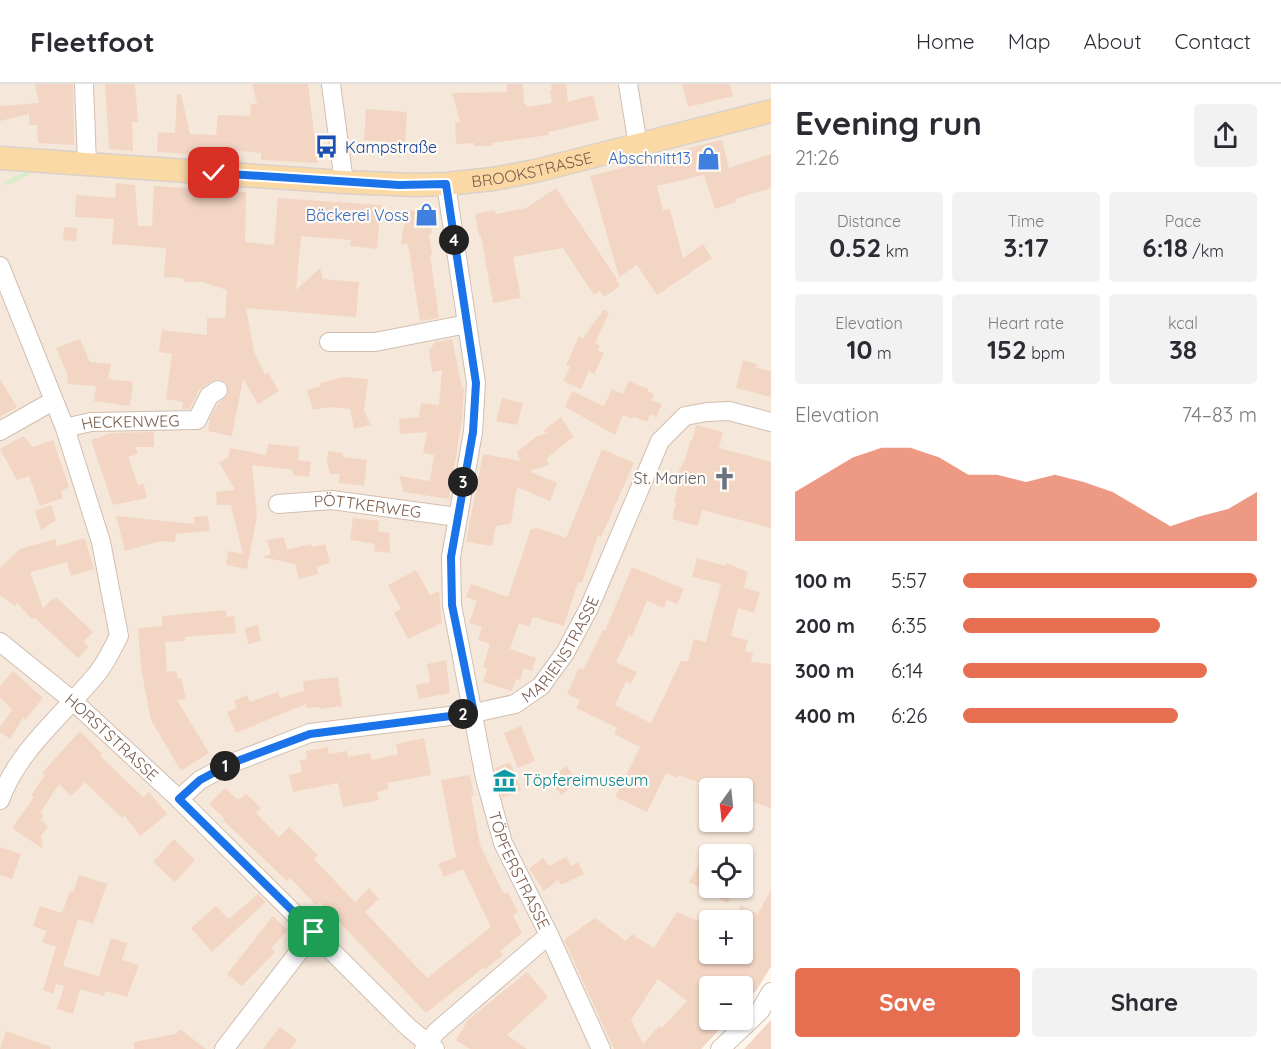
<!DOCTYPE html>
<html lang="en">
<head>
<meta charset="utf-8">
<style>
  body { margin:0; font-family:Quicksand,sans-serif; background:#f2f2f3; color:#2b2b33; height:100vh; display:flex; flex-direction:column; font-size:22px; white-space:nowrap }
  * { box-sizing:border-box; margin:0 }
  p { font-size:20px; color:#7c7c81 }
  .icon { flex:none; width:33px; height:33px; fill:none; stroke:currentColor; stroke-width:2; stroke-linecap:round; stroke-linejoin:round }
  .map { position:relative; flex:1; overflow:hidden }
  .sheet { display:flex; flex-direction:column; background:#fff; width:510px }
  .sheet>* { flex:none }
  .needle { width:39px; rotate:195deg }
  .controls { position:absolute; left:699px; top:694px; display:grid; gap:12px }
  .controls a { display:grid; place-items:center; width:54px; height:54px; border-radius:6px; background:#fff; box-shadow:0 2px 4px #0004; font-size:30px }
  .pin { position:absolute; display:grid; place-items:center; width:51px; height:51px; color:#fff; margin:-26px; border-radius:12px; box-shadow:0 3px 9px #0006 }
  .km { position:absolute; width:30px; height:30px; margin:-15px; border-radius:50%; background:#222; color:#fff; font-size:16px; line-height:30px; text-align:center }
  .round { display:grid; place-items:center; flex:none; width:63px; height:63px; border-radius:6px; background:#f2f2f3 }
  .head { display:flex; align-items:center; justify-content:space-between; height:102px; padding:0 24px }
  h1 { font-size:33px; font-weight:800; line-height:45px }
  .figures { display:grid; grid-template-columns:repeat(3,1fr); gap:9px; height:102px; padding:6px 24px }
  .figures div { display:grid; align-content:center; border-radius:6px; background:#f2f2f3; text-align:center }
  .figures b { font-size:26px; font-weight:800 }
  .figures small { font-size:16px; font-weight:400 }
  .figures p { font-size:16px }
  .chart { height:168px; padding:12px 24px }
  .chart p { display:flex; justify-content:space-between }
  .chart svg { width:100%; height:108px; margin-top:6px; fill:#e76f51; opacity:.7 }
  .cta { display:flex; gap:12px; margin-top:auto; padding:12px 24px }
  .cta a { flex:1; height:69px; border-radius:6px; background:#e76f51; color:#fff; font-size:24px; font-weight:800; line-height:69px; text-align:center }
  .cta a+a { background:#f2f2f3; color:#2b2b33 }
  ul { padding:0 24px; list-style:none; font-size:20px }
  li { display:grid; grid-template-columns:96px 72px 1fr; align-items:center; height:45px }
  li i { height:15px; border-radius:8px; background:#e76f51 }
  header { display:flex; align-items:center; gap:36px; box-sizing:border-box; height:84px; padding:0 30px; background:#fff; border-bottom:2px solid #e1e1e2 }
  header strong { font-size:28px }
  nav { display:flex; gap:33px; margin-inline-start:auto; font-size:21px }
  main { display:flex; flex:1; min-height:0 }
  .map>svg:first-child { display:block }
  .residential { fill:#f5e8da; fill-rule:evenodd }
  .green { fill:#d8ecc9 }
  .building { fill:#f3d5c3; fill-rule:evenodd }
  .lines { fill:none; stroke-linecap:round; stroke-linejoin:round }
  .minor-casing { stroke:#d1beb0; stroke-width:20 }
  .major-casing { stroke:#dad1cd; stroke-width:25 }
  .minor { stroke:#fff; stroke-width:18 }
  .major { stroke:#fbd9a5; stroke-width:22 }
  .route-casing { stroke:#fff; stroke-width:12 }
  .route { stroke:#1a73e8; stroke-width:8 }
  .labels { text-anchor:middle; stroke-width:4.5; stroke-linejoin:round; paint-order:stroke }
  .transit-label { font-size:16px; fill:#164399; stroke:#fffaf3; text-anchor:start }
  .shop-label { font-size:16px; fill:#366cbe; stroke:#fffaf3; text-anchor:end }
  .street-label { font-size:16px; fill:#7a5c4d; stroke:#fffaf3 }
  .worship-label { font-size:16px; fill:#5b616d; stroke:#fffaf3; text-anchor:end }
  .culture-label { font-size:16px; fill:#0d838f; stroke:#fffaf3; text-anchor:start }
</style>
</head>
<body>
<header>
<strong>Fleetfoot</strong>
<nav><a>Home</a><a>Map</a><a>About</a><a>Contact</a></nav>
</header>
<main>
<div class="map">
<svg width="771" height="965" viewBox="0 0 771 965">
  <rect width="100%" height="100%" fill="#fdf6ec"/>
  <path class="residential" d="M0,0H771V882L757,904L743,921L742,903H710V936H728L701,965H447L420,951L413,965H0ZM710,705H742V738H710ZM710,771H742V804H710ZM710,837H742V870H710Z"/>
  <path class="green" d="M31,87V89L11,100L2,101L14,92Z"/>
  <g class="building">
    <path d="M35,0H73L74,61L38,59L37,41H29V30L0,37V22L39,19Z"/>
    <path d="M105,0H135L138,38H132L133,67L109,65Z"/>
    <path d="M252,0H308L318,79L261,76V69L193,63V70L157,68L158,48L175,49L177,10H181L190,50L216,51L218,31L250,32L251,20H257Z"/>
    <path d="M507,0H523L524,20H526V23L552,19L550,6H552L551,0H566L568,18L593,11L599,36L549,48V51L492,59V62H474V59L456,60L455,38H460L452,9L507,8Z"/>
    <path d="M682,0H730L733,12L688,23Z"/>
    <path d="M366,25L407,28L405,59L364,56Z"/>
    <path d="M722,56L729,84L771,70V104L735,115L736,118L715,125L704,91L657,102L663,126L670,125L683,174L703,160L712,174L657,211L637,181L619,193L590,92L665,73L664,70Z"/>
    <path d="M116,99L135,101L138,142H152L154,102L246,108L245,158L274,161L278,114L381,121L377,165L350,162L351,156L301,152L296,206L320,184L323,195L359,198L356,233L246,224L254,268L265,291L268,288L279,307L258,320L243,295L232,352L208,347L210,334L218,320L228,310L227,299L218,295L212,297L199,306L190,325H182L183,318L166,315L172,270L159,268L162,246L207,251V234H225L227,206L202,198H184L183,194L164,193L166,164L112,160L114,135L75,133L76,111L115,114Z"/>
    <path d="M556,104L617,195L616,196L620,202L604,213L600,207L594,211L563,164L513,173L521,214L493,219L481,152H479L475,130L495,126L496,130L526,124Z"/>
    <path d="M406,126L429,129L432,149L429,150L432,171H430L439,234L420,237L408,160H401Z"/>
    <path d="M64,143L77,144L76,157L63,156Z"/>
    <path d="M604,225L609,229L595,259L600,261L598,266L604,269L594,290L589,287L581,305L563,297L570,283L566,281L579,252L583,254Z"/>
    <path d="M80,255L90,278L111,280L108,295L133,298L130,322L94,317L96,302L67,300L68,292L56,264Z"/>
    <path d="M452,255L462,304H464L462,336L449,415L404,408L399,392L430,397L434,371L423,369L427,348L400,350L399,335L419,333L421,319L439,321L442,286L432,288L429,267L435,258Z"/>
    <path d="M743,276L757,280L756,284L771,287V313L736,304Z"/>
    <path d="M344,293L368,295L364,327L371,341L354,345L350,325L329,323L313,326L307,306L321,302L320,299Z"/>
    <path d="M0,295L17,323L0,333Z"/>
    <path d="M629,297L648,305V307L654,310L651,316L662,320L656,333L650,330L647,338L634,333L632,335L623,331L615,351L565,323L572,307L604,322L612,305L623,310Z"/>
    <path d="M502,314L523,319L517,341L496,337Z"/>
    <path d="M561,333L574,354H572L547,374L549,381L529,387L557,399L550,417L517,403L511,439L496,442L492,462L466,458L483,370L520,377L517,368L537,352L548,349L543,347Z"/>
    <path d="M696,341L723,348L719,364L771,378V444L702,426L698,442L672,435L676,419L674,418L678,403L679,387L686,373L690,357H692Z"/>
    <path d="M154,348V363H135L138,370L128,373L138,401L144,400L147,414L113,421L91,356L111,349Z"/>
    <path d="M23,352L33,363L53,356L69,403L61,407L63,414L40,422L29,392L17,396L0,365Z"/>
    <path d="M268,360L299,363L298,376L311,378L309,393L293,391V386L252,381L257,431L247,485L226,481L228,467L243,470L231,421H217L216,408L235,406L219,378L228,374L230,364L266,371Z"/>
    <path d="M602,365L634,379L601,453L598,451L582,499L578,498L564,542L533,533L529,543L519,539L510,565L536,574L532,587L524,584L520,596L516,595L512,607L483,598L487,585L483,584L490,560L478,556L482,543L469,539L477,517L466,513L471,500L508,513L531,445L538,444L566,454Z"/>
    <path d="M328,367L343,369V373L367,376L364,402L339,399L340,390H330L327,378Z"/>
    <path d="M51,421L56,436L41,446L35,427Z"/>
    <path d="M116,432L194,440V433L208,432L210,447L176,450L175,458L161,457L125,467Z"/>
    <path d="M353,434L379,437L378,447L389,449L390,469L374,467L375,460L350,456Z"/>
    <path d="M284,453L287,466L311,460L312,463L325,460L330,479L317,483L318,490L299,495L295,480L262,473L271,470L267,456Z"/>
    <path d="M85,454L94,485L71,492L67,478L30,488L43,524L50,517L57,514L93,548L83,558L89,563L78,574L34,533L32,535L17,519L15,522L0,511V484L20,465L55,455L57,462Z"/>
    <path d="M697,474L726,482V479L748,488L744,504L760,508L754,529L738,524L731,552L748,556L745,567L753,569L751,578L771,580V724L742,714V705H717L678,691L677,694L666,689L647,728L615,713L640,663L614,650L617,644L576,624L580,616L567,610L579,584L583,586L603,546L605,547L632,483L684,505L677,520L667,516L664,524L647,517L632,552L629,551L616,578L637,588L631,600L626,597L615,621L651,639L681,577H688L694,555L706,558L721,500L692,493Z"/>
    <path d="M416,486L430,511L439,507L442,539L408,555L394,529L401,525L388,501Z"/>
    <path d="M226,526L227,533L234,532L236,549L185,553V557L165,558L167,588L176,587L178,595L181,594L186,615L177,616L209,669L181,687L151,636L141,584L138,544L162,542V532Z"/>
    <path d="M258,541L261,557L248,560L245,544Z"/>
    <path d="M446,576L450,609L419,615L416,601L430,598L427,580Z"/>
    <path d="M13,587L43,614L25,636L23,634L10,655L0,648V643L12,626L0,613V602Z"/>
    <path d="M338,593L342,622L320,625V623L306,624V620L236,649L227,628L237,624L234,617L247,611L250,618L278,608L280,614L304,607L303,597Z"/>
    <path d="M521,642L535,677L518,684L504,649Z"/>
    <path d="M80,647L102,670L100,672L143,713L149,708L167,730L140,752L125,732L122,734L85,698L71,712L59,700L40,729L44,731L40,736L48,742L41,752L43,765L12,744L34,713L31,711L45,691L42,689Z"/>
    <path d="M424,654L431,691L387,699L389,705L377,708L379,716L343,723L338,699L293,708L289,691L302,688L300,676L307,675L306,667L328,663L329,670L347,667L348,673L370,669L372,676L398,670L396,660Z"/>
    <path d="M510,678L521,706L502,714L495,684Z"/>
    <path d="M566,682L578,697L561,711L549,696Z"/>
    <path d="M470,691L474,711L471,712L480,761L504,810L508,808L518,828L513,831L522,849L500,867L503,871L484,886L483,884L426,929L320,818L316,821L290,794L287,797L223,736L224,734L209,720L225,704L238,716L246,710L261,724L256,729L279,753L289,743L318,771L314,775L355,818L369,804L379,815L365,828L427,894L491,843L463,785L444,793L438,780L456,773L441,696Z"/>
    <path d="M174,755L195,776L175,798L153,778Z"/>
    <path d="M710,761V804H736L727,819L689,798Z"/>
    <path d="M0,763L21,770L12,795L0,791Z"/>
    <path d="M566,773L571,782L578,778L584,790L561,801L558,796L544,807L529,785L543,774L549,782Z"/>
    <path d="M79,791L107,800L93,840L78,835L63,882L99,892L111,854L127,859L122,876L139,881L127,913L105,907L104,912L80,905L73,930L57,925L64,902L56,900L53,910L43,906L56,863L42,858L46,847L33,842L40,822L62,829L70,807L73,808Z"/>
    <path d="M771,806V882L756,907L742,920V903H710V936H728L701,965H614L564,856L595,834L626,857L632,850L654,864L677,828L710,842V870H742V837H733L741,821L758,830ZM658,895L687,917L662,944L659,942L643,960L631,936Z"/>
    <path d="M258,810L266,818L212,868L191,844L216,822L229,835Z"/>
    <path d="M273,832L288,846L271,864L275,868L242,902L227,890Z"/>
    <path d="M527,888L548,913L507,951L527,965H470L456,956L468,936Z"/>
    <path d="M771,936V965H744Z"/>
    <path d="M280,943L297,956L290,965H263Z"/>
    <path d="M180,945L206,965H134V958L176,950Z"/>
    <path d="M6,947L51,963V965H0Z"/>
  </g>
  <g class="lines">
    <defs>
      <g id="minor">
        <path d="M84,0L87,80"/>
        <path d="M331,0L344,98"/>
        <path d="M628,0L638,61"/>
        <path id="s1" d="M446,100L476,299L473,348L451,473L452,521L485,694L503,759L549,851L601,965"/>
        <path d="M0,182L65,344L101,458L119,552C112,565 105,581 95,592C62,632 18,666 0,716"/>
        <path d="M329,258H375L467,240"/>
        <path id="s2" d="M65,344L91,338L197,336L209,312L218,306"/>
        <path d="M0,347L53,317"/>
        <path id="s3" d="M278,420L332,416L457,433"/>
        <path id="s4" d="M0,558L73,617L179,715L409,944L435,965"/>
        <path id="s5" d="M179,715L200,696L232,679L310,649L474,629L515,620L541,602L565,569L589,524L660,357L685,332L707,328L729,327L771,338"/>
        <path d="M224,965L314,848"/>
        <path d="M424,965L436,948L549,851"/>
        <path d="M720,965L760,927L771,908"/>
      </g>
      <g id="major">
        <path id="s6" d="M0,74L344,98L415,101L446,100L493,95L535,87L771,27"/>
      </g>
    </defs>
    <use href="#minor" class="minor-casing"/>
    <use href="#major" class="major-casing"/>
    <use href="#minor" class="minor"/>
    <use href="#major" class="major"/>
  </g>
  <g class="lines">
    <defs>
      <path id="route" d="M214,89L399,101L446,100L476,299L473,348L451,473L452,521L474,629L310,650L232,679L200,696L179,715L314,848"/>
    </defs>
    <use href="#route" class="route-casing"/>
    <use href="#route" class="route"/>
  </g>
  <defs>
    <symbol id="bus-bare" viewBox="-9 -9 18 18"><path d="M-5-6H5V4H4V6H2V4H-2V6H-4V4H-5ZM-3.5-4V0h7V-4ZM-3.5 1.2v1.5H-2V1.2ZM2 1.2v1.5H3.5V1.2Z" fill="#1a4fb4" stroke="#fffaf3" stroke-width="2.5" paint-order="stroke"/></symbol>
    <symbol id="shop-bare" viewBox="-9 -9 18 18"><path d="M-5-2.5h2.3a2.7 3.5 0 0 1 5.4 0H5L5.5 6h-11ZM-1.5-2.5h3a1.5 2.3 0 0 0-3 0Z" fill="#3f7fe0" stroke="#fffaf3" stroke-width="2.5" paint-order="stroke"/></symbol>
    <symbol id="church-bare" viewBox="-9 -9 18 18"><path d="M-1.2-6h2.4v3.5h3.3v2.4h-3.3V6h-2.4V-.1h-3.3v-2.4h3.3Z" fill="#6b7280" stroke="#fffaf3" stroke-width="2.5" paint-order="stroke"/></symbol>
    <symbol id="museum-bare" viewBox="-9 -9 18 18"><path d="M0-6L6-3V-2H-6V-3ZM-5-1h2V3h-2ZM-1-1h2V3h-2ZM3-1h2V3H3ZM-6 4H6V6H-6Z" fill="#0f9aa8" stroke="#fffaf3" stroke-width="2.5" paint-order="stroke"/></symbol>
  </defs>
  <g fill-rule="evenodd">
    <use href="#bus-bare" x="310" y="46" width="33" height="33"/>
    <use href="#shop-bare" x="692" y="58" width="33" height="33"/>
    <use href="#shop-bare" x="410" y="114" width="33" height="33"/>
    <use href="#church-bare" x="708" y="378" width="33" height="33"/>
    <use href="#museum-bare" x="488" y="680" width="33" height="33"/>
  </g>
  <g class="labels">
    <g class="transit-label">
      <text x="345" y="69">Kampstraße</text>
    </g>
    <g class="shop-label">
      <text x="691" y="80">Abschnitt13</text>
      <text x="409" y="137">Bäckerei Voss</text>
    </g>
    <g class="street-label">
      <text dy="6" stroke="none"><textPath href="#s6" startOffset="534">BROOKSTRASSE</textPath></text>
      <text dy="6" stroke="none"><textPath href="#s2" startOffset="66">HECKENWEG</textPath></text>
      <text dy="6" stroke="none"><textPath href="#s3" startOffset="90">PÖTTKERWEG</textPath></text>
      <text dy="6" stroke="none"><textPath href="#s5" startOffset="428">MARIENSTRASSE</textPath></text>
      <text dy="6" stroke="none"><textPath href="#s4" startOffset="147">HORSTSTRASSE</textPath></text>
      <text dy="6" stroke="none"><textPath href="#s1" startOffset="700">TÖPFERSTRASSE</textPath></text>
    </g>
    <g class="worship-label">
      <text x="706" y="400">St. Marien</text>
    </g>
    <g class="culture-label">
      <text x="523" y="702">Töpfereimuseum</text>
    </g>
  </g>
</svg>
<div class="controls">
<a><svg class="needle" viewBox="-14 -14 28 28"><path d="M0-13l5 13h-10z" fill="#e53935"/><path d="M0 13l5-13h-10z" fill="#7c7c81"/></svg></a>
<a><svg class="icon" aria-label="locate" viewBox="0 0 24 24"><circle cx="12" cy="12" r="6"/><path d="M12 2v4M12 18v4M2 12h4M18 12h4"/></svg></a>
<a>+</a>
<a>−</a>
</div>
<div class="pin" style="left:314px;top:848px;background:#1e9e55"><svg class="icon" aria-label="arrive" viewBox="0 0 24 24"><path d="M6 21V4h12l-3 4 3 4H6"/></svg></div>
<div class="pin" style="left:214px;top:89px;background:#d93025"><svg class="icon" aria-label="check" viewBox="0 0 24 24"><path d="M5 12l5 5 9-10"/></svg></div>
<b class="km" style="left:225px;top:682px">1</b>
<b class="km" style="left:463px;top:630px">2</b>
<b class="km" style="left:463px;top:398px">3</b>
<b class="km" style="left:454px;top:156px">4</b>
</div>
<section class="sheet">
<div class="head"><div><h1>Evening run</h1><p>21:26</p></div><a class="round"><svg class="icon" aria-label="share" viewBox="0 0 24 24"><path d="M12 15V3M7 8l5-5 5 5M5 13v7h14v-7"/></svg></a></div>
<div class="figures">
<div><p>Distance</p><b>0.52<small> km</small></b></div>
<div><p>Time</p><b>3:17</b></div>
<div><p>Pace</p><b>6:18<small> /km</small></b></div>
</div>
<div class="figures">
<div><p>Elevation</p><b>10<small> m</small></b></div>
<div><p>Heart rate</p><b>152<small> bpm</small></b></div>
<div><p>kcal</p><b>38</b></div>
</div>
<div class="chart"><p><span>Elevation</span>74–83 m</p>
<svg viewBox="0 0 160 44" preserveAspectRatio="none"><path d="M0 44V24L10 17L20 10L30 6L40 6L50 10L60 17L70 17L80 20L90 17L100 20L110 24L120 31L130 38L140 34L150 31L160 24V44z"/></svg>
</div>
<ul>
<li><b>100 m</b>5:57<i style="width:100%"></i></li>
<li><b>200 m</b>6:35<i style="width:67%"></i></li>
<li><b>300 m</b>6:14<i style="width:83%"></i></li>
<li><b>400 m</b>6:26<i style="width:73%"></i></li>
</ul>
<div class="cta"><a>Save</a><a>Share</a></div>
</section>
</main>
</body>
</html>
